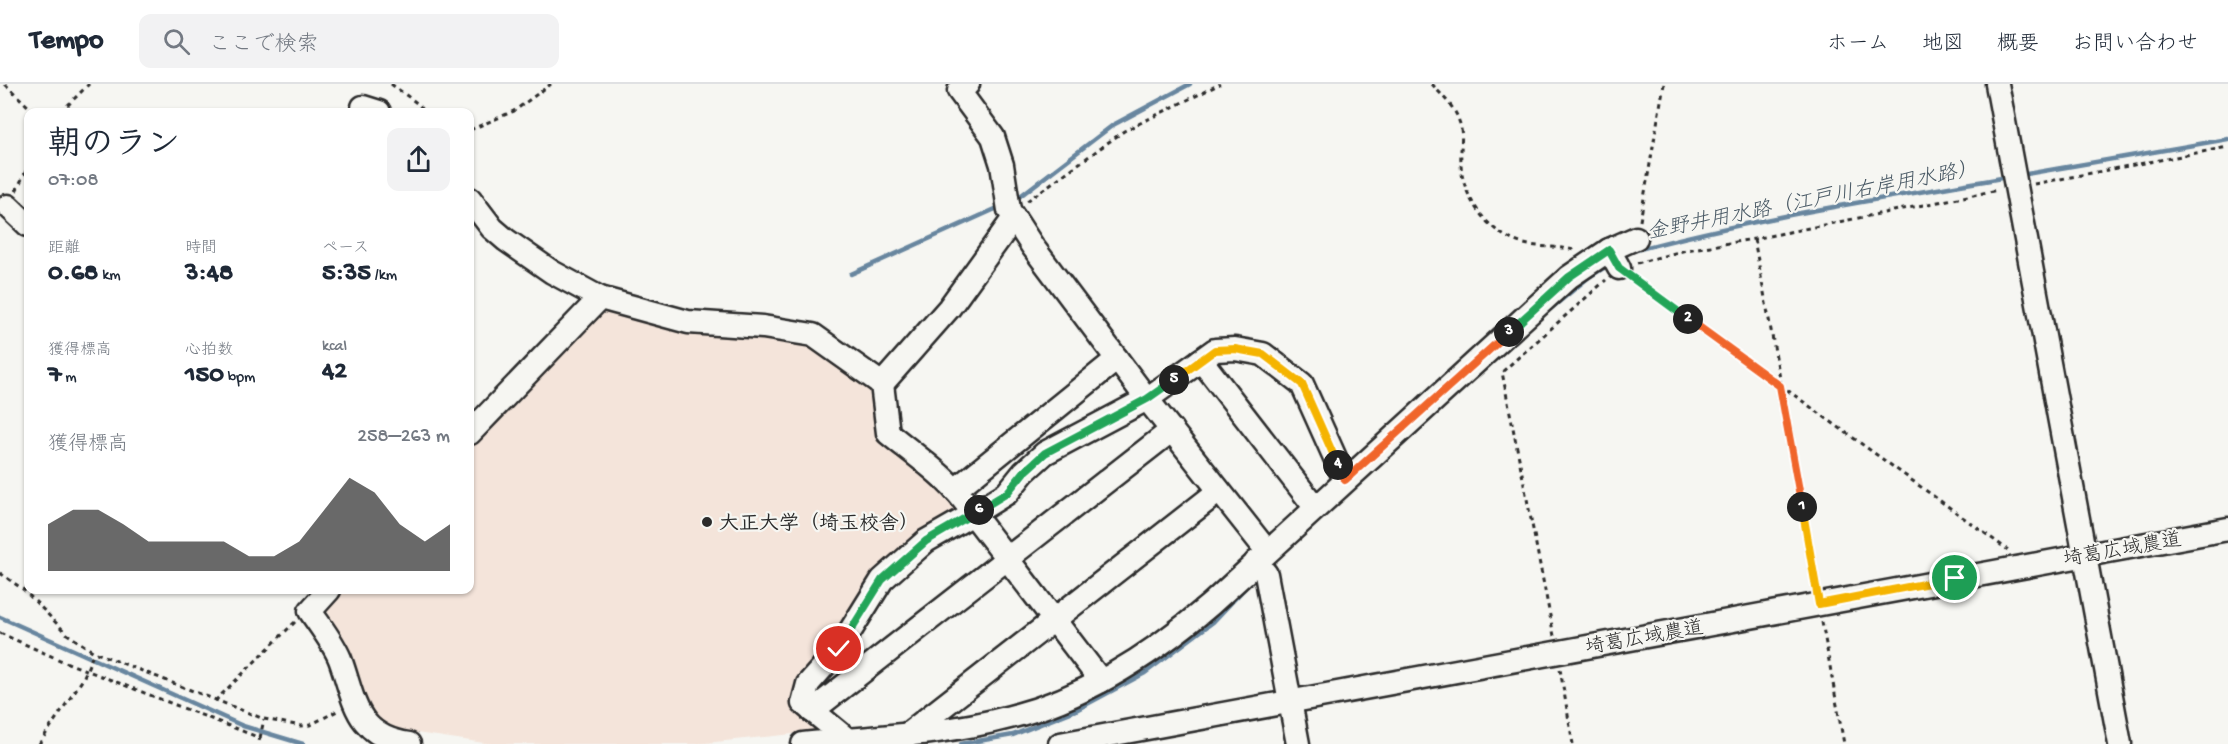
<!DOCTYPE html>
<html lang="ja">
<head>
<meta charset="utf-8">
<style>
  body { margin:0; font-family:"Gochi Hand","Klee One",sans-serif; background:#f2f2f3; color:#1f2937; height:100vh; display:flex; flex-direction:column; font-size:22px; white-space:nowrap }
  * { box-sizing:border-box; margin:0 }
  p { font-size:20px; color:#747a83 }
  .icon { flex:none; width:33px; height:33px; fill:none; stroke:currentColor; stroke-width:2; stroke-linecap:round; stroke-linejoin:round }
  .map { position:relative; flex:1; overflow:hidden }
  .drawer { position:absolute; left:24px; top:24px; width:450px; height:486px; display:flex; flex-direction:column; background:#fff; border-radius:12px; box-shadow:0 2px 4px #0004 }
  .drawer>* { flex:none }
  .pin { position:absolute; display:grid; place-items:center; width:51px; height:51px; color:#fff; margin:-26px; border:3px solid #fff; border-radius:50%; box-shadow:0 2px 6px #0007 }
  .km { position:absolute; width:30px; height:30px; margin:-15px; border-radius:50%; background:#222; color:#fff; font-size:16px; line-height:30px; text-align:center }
  .round { display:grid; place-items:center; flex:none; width:63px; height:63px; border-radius:12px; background:#f2f2f3 }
  .head { display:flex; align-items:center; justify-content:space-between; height:102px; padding:0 24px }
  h1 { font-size:33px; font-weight:700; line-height:45px }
  .metrics { display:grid; grid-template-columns:repeat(3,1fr); gap:9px; height:102px; padding:6px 24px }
  .metrics div { display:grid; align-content:center }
  .metrics b { font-size:26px; font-weight:700 }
  .metrics small { font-size:16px; font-weight:400 }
  .metrics p { font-size:16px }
  .chart { height:168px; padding:12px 24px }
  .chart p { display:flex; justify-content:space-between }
  .chart svg { width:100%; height:108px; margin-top:6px; fill:#2b2b2b; opacity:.7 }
  header { display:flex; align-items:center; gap:36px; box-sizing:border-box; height:84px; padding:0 30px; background:#fff; border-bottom:2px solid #e0e1e3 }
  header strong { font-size:28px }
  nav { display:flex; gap:33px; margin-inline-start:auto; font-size:21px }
  .search { width:420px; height:54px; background:#f2f2f3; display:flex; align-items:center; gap:15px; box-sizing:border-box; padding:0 21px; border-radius:12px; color:#747a83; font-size:22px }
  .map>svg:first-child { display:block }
  .built { fill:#f4e4da }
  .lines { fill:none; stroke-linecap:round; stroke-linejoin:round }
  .stream { stroke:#67869f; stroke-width:4.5 }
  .minor-casing { stroke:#2b2b2b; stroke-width:27 }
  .path { stroke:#2b2b2b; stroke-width:3; stroke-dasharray:4.5 4.5; stroke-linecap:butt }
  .minor { stroke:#f6f6f2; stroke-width:22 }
  .split-1-casing { stroke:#fff; stroke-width:12 }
  .split-2-casing { stroke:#fff; stroke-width:12 }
  .split-3-casing { stroke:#fff; stroke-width:12 }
  .split-4-casing { stroke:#fff; stroke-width:12 }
  .split-5-casing { stroke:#fff; stroke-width:12 }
  .split-6-casing { stroke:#fff; stroke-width:12 }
  .split-7-casing { stroke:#fff; stroke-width:12 }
  .split-1 { stroke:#f5b400; stroke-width:8 }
  .split-2 { stroke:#f0652b; stroke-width:8 }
  .split-3 { stroke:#22a559; stroke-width:8 }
  .split-4 { stroke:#f0652b; stroke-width:8 }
  .split-5 { stroke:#f5b400; stroke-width:8 }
  .split-6 { stroke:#22a559; stroke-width:8 }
  .split-7 { stroke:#22a559; stroke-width:8 }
  .poi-dot { fill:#2b2b2b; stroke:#f6f6f2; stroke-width:2 }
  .labels { text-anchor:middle; stroke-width:4.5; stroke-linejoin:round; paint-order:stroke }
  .poi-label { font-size:20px; font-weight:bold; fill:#2b2b2b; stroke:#f6f6f2; text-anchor:start }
  .street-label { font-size:20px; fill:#2b2b2b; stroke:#f6f6f2 }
  .water-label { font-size:21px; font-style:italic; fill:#495965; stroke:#f6f6f2 }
</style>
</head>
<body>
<header>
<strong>Tempo</strong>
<div class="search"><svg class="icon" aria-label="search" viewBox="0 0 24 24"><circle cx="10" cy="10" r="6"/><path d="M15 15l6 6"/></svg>ここで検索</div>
<nav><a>ホーム</a><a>地図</a><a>概要</a><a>お問い合わせ</a></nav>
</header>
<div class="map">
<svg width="2228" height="660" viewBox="0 0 2228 660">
  <rect width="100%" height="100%" fill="#f6f6f2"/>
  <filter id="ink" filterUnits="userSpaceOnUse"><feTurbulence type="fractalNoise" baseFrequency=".0167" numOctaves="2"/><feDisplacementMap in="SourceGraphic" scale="12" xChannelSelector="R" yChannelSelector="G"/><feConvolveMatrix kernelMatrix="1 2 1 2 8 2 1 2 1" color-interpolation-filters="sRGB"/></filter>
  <g filter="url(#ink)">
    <path class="built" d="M609,228L805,258L879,309L884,351L964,425L924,451L803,598L816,639L812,648L696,660H491L410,648L390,643L367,624L350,574L325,522L339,506H470V361L599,229Z"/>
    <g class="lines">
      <g class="stream">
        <path d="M2021,91L2228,55"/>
        <path d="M1015,116L1113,41L1190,0"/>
        <path d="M1636,166C1757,133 1883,115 2007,93"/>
        <path d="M851,190L1002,122"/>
        <path d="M1548,227L1589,193L1610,180"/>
        <path d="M0,533L243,642L303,660"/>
        <path d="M961,660L1013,651L1076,626L1145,589L1213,538L1245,504"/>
      </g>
      <defs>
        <g id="minor">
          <path d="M968,0L959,7L993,53L1002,81L1009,126L1033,163L1147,315L1267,467"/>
          <path d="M1997,0L2120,660"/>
          <path d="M363,23L379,28"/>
          <path d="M470,115L492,144L506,156L552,188L600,214L688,238L763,243L813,251L882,300L949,224L1014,134"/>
          <path d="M8,122L28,141"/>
          <path d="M1609,166L1619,184"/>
          <path d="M1201,276L1315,423"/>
          <path d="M470,349L600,214"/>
          <path d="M955,406L1117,275"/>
          <path d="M1256,478L1266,490L1298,660"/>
          <path d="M329,506L310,527C320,542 333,558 340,575C355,616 355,652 409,660"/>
          <path d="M1101,597L973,430L1007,409L1024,388L1045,369L1147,315L1215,266L1235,265L1263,270L1302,300L1345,396"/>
          <path d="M812,627L1172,346"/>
          <path d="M909,649L1219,407"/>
          <path d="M848,656L803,619L808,600L839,565L882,496L926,457L973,430C954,397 917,373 888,349L882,300"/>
          <path d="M803,660C872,653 943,651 1010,633C1086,614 1153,570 1211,520L1569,193L1609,166L1636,154"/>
          <path d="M1060,660L2228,445"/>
        </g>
      </defs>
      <use href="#minor" class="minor-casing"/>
      <g class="path">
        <path d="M5,0L34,28"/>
        <path d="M391,0L418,20L425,28"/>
        <path d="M1432,0C1441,11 1455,23 1459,37C1464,50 1460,64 1461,78C1461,110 1485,145 1515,157C1534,165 1555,161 1574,166"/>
        <path d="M61,28L89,0"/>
        <path d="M470,46L514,27L551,0"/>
        <path d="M2034,100L2228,63"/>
        <path d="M16,107L28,83"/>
        <path d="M1027,117L1124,47L1220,0"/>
        <path d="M1640,137L1664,0"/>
        <path d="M1754,155L1784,316L1816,502"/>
        <path d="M1637,179L1686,166L1754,155L1998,106"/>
        <path d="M1634,195L2008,466"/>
        <path d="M0,489L24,506L67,550L94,568L264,635L301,642L310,641L339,626"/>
        <path d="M1822,538L1844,660"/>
        <path d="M0,549L60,576L260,654L258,660"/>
        <path d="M1554,552L1502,288L1606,196"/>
        <path d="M1560,585L1573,660"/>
        <path d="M215,617L295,538"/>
        <path d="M260,654L264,635"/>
        <path d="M39,660L83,595L94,568"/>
      </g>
      <use href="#minor" class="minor"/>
    </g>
  </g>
  <g class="lines" filter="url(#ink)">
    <defs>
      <path id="split-1" d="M1802,423L1819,520L1955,494"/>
      <path id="split-2" d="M1688,235L1780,302L1802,423"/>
      <path id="split-3" d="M1509,248L1569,193L1609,166L1619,184L1688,235"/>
      <path id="split-4" d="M1338,381L1345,396L1509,248"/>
      <path id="split-5" d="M1174,296L1215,266L1235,265L1263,270L1302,300L1338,381"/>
      <path id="split-6" d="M979,426L1007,409L1024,388L1045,369L1147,315L1174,296"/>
      <path id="split-7" d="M839,565L882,496L926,457L979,426"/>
    </defs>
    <use href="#split-1" class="split-1-casing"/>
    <use href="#split-2" class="split-2-casing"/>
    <use href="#split-3" class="split-3-casing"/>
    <use href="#split-4" class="split-4-casing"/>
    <use href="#split-5" class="split-5-casing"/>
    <use href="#split-6" class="split-6-casing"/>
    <use href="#split-7" class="split-7-casing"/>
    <use href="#split-1" class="split-1"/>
    <use href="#split-2" class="split-2"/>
    <use href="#split-3" class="split-3"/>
    <use href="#split-4" class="split-4"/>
    <use href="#split-5" class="split-5"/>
    <use href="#split-6" class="split-6"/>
    <use href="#split-7" class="split-7"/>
  </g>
  <circle class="poi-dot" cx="707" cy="438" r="6"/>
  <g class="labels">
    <g class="poi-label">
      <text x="719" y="445">大正大学（埼玉校舎）</text>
    </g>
    <g class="street-label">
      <text transform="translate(2122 464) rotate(-10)" y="7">埼葛広域農道</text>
      <text transform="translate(1644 552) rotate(-10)" y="7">埼葛広域農道</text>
    </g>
    <g class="water-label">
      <text transform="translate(1812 115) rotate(-11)" y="7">金野井用水路（江戸川右岸用水路）</text>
    </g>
  </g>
</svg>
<div class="pin" style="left:1955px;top:494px;background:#1e9e55"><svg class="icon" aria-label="arrive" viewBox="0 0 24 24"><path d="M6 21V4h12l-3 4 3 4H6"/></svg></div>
<div class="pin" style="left:839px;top:565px;background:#d93025"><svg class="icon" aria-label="check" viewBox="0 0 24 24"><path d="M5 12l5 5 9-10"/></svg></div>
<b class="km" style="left:1802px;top:423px">1</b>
<b class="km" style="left:1688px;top:235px">2</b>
<b class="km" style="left:1509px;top:248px">3</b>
<b class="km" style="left:1338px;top:381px">4</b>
<b class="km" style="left:1174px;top:296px">5</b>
<b class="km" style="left:979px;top:426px">6</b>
<section class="drawer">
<div class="head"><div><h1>朝のラン</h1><p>07:08</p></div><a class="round"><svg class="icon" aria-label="share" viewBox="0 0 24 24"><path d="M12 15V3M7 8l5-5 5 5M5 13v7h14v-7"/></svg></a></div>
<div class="metrics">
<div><p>距離</p><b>0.68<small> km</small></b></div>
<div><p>時間</p><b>3:48</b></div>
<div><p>ペース</p><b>5:35<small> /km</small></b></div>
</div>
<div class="metrics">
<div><p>獲得標高</p><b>7<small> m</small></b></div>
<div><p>心拍数</p><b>150<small> bpm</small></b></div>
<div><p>kcal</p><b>42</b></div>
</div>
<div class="chart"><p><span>獲得標高</span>258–263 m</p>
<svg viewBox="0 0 160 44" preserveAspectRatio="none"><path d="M0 44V25L10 19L20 19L30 25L40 32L50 32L60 32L70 32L80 38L90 38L100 32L110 19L120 6L130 12L140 25L150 32L160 25V44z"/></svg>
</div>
</section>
</div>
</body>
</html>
